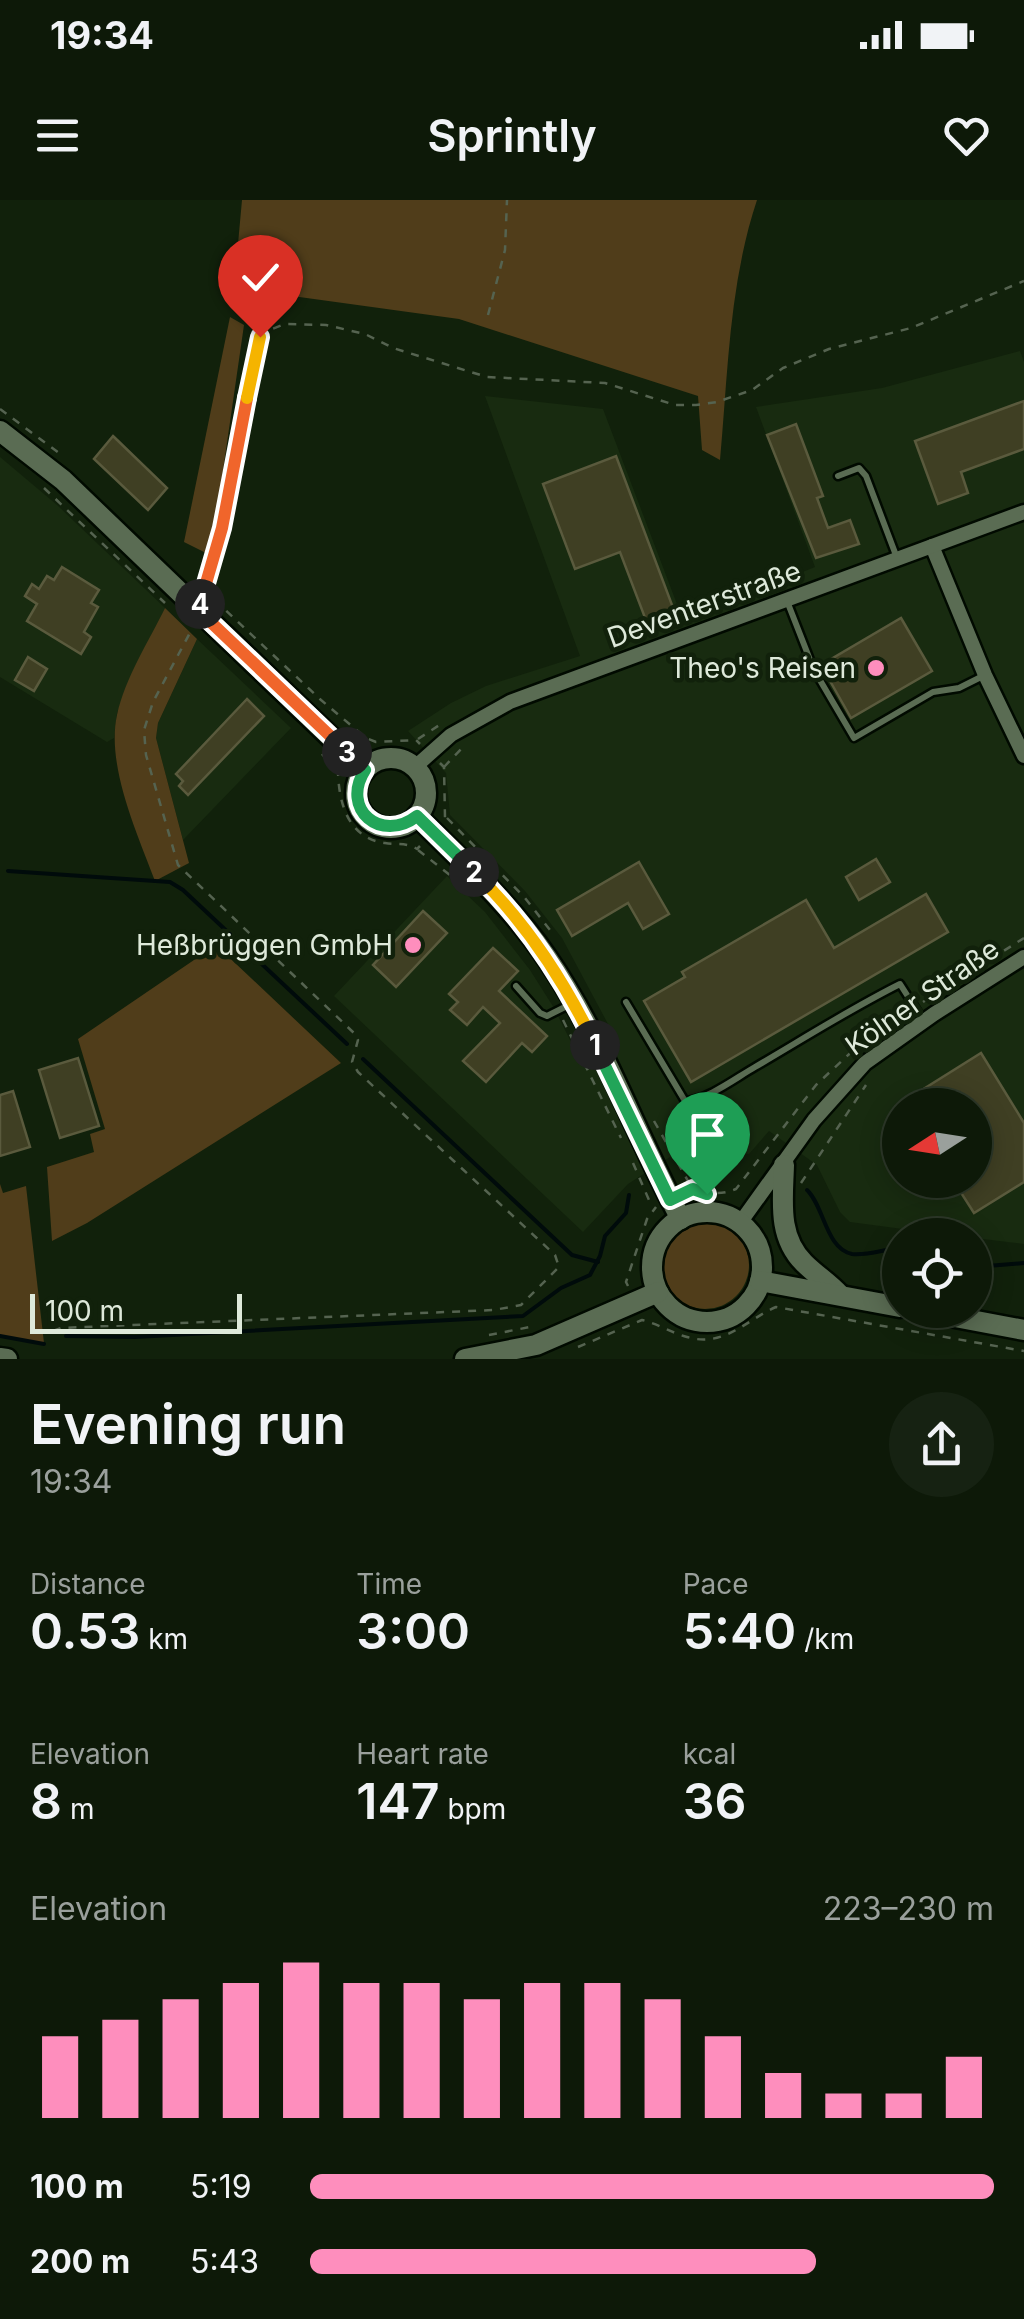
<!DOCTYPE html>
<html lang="en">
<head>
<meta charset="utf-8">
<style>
  body { margin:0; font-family:Inter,sans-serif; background:#162212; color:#f1f3f6; height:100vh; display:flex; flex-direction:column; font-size:38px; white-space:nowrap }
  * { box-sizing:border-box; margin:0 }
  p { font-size:32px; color:#9aa09c }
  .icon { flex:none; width:55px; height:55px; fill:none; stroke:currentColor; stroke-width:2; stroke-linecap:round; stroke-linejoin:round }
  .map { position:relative; height:1159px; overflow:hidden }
  .drawer { display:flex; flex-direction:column; background:#0d1908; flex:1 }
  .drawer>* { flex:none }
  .needle { width:65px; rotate:258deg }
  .tools { position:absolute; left:882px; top:888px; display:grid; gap:20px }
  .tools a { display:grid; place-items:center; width:110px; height:110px; border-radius:50%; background:#0d1908; box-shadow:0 5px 25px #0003,0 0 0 2px #2d3829; font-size:50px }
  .scale { position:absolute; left:30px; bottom:25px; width:212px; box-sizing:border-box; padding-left:10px; border:5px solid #dee9da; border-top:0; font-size:28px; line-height:35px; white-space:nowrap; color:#dee9da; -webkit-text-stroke:8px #11210b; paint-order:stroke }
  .pin { position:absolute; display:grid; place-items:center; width:85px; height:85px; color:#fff; margin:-102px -42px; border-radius:50% 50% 50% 0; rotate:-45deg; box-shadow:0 0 10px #0007 }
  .pin .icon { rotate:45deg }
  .km { position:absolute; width:50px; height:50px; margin:-25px; border-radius:50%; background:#222; color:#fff; font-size:28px; line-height:50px; text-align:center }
  .round { display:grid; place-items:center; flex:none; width:105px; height:105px; border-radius:52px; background:#162212 }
  .overview { display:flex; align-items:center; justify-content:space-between; height:170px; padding:0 30px }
  h1 { font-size:55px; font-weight:600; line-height:75px }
  .metrics { display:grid; grid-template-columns:repeat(3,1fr); gap:15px; height:170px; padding:10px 30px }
  .metrics div { display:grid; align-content:center }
  .metrics b { font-size:50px; font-weight:600 }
  .metrics small { font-size:28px; font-weight:400 }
  .metrics p { font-size:28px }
  .chart { height:280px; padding:20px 30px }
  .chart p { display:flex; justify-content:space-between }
  .chart svg { width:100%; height:180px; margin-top:10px; stroke:#fe8ebd; stroke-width:6 }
  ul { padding:0 30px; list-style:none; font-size:32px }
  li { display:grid; grid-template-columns:160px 120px 1fr; align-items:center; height:75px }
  li i { height:25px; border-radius:12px; background:#fe8ebd }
  .status { display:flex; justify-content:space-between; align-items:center; height:70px; padding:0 50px; background:#0d1908; direction:ltr }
  .status svg { height:28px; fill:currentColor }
  header { display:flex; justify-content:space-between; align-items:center; height:130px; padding:0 30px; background:#0d1908; font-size:45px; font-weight:600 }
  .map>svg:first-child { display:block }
  .built { fill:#182b10; fill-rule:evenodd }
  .green { fill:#503d1a }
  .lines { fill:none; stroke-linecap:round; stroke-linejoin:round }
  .stream { stroke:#000b0b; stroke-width:4 }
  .building { fill:#3f3f23; stroke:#5a5a3d; stroke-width:2.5 }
  .lane-casing { stroke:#010a00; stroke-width:11 }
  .street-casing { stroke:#010a00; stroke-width:19 }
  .secondary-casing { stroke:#010a00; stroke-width:25 }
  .path { stroke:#556350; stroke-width:2.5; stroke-dasharray:8 8; stroke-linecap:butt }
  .lane { stroke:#5a6c53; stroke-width:6 }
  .street { stroke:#5a6c53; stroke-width:14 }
  .secondary { stroke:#5a6c53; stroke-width:20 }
  .split-1-casing { stroke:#fff; stroke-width:20 }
  .split-2-casing { stroke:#fff; stroke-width:20 }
  .split-3-casing { stroke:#fff; stroke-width:20 }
  .split-4-casing { stroke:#fff; stroke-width:20 }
  .split-5-casing { stroke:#fff; stroke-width:20 }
  .split-6-casing { stroke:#fff; stroke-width:20 }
  .split-1 { stroke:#22a559; stroke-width:12 }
  .split-2 { stroke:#f5b400; stroke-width:12 }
  .split-3 { stroke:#22a559; stroke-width:12 }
  .split-4 { stroke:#f0652b; stroke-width:12 }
  .split-5 { stroke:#f0652b; stroke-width:12 }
  .split-6 { stroke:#f5b400; stroke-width:12 }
  .poi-dot { fill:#fe8ebd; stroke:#11210b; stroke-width:4 }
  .labels { text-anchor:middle; stroke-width:9; stroke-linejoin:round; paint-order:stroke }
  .street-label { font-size:28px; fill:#dee9da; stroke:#11210b }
  .poi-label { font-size:28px; fill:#dee9da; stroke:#11210b; text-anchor:end }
</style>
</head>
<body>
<div class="status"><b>19:34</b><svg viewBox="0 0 49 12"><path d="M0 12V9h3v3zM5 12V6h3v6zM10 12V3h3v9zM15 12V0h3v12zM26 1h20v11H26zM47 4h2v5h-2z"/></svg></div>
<header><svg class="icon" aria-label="menu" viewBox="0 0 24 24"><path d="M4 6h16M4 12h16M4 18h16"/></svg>Sprintly<svg class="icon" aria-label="heart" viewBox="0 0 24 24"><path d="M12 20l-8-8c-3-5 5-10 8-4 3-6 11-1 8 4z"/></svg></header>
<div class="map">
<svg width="1024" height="1159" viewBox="0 0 1024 1159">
  <rect width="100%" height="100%" fill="#11210b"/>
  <g class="built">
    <path d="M1020,151L1024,162V1044L975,1038V1035H948L850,1022L840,1012L817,965L769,931L749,954L684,948L628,984L583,1032L334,796L447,676L485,712L530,770L554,808L574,848L608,824L562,738L525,691L450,615L446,573L408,531L451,503L486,486L580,456L485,196L603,209L683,420L815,367L756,207L882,188ZM900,905H975V980H900Z"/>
    <path d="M0,257L57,305L165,408L127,486L117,513L114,538L107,542L0,477Z"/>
    <path d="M197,439L291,528L183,640L156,538L158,523Z"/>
  </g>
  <g class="green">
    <path d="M242,0H757C729,84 728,173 720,260L702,250L698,196L459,119L234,88Z"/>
    <path d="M230,117L244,125L217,312L206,353L184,342Z"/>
    <path d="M165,408L197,439L158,523L156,538L189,663L155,681C137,633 106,565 117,515C125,478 149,441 165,408Z"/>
    <path d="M216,745L341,863L87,1023L52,1041L47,967L94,952L90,934L105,929L78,839Z"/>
    <path d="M0,984L3,993L26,986L44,1143L0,1136Z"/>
    <circle cx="705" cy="1065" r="44"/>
  </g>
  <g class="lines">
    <g class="stream">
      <path d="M8,671L170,682L183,690L347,844"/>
      <path d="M363,859L572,1055L598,1062"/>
      <path d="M701,961L719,957L732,960"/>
      <path d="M807,990C824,1006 826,1049 852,1054C867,1056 885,1049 900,1048"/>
      <path d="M975,1067L1024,1063"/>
      <path d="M0,1136L44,1144"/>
      <path d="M66,1136L135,1137L523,1116L561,1088L590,1075L600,1056L605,1036L626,1013L629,995"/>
    </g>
  </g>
  <g class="building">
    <path d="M1024,201V249L961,272L968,293L938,304L915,241Z"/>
    <path d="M796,224L823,296L817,298L828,328L850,320L859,344L816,358L767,235Z"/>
    <path d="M113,236L167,288L148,310L94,259Z"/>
    <path d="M616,256L675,413L647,423L620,352L575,369L543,284Z"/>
    <path d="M62,367L99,390L91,403L98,407L84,432L91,437L81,454L27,421L37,404L25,396L32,384L39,389L47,376L54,380Z"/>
    <path d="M901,418L932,471L851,518L821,465Z"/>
    <path d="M28,457L47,469L34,491L15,480Z"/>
    <path d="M247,499L264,516L188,595L179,586L183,581L176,574Z"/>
    <path d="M876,659L890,682L859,700L846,677Z"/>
    <path d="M639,662L669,714L643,729L628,703L572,736L557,710Z"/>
    <path d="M926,694L948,732L691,882L644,801L685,777L682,772L806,700L834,748Z"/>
    <path d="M423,711L447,733L396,787L373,765Z"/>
    <path d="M493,748L518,771L499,791L547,836L532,852L522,843L486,882L463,861L500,823L483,807L467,825L450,810L458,802L449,794Z"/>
    <path d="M981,853L1024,923V982L974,1013L960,991L956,994L947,980H975V905H898Z"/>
    <path d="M78,858L99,926L60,938L39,870Z"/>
    <path d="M13,891L30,947L0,956V895Z"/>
  </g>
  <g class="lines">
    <defs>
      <g id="lane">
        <path d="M838,276L859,268L866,276L897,358"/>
        <path d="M787,401L814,470L854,538L933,492L959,488L983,476"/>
        <path d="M516,786L540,813L547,816L573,803"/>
        <path d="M626,802L685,901C709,899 734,879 755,867C803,839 850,809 900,784L923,820"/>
      </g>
      <g id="street">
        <path d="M932,346L985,475L1024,556"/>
        <path d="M415,567L451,535L510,502L1024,312"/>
        <path d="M740,1023L814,920L865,863L934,814L1024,757"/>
      </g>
      <g id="secondary">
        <path d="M0,231L63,280L365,570"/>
        <circle cx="391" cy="593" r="35"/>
        <path d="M417,616C463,662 510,704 547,758C602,838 635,933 681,1019"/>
        <path d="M784,965C783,1000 777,1036 804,1063C816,1075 829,1083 840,1095"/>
        <circle cx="707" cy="1067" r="55"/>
        <path d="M760,1081L900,1107"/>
        <path d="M918,1110L1024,1130"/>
        <path d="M0,1158L7,1159"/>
        <path d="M465,1159L536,1145L658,1092"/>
      </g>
    </defs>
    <use href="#lane" class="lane-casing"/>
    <use href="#street" class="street-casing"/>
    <use href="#secondary" class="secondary-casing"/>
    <g class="path">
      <path d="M488,115L505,50L507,0"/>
      <path d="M0,209L63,256"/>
      <path d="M44,288L165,403"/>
      <path d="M203,387L222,328L257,143L272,129L285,124L326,125L365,134L393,148L487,177L605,183L675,205H696L717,202L752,190L783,168L829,149L911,128L1024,81"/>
      <path d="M203,389L321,500L366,538L376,542L416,540L420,544"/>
      <path d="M418,539L441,524"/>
      <path d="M322,554L336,571"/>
      <path d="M440,563L444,567L445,618"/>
      <path d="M444,567L465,545"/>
      <path d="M338,568C338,599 346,638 385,643C398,645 405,642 417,649L420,646"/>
      <path d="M447,618L525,698L550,730"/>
      <path d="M418,650L455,679"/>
      <path d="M923,802L1024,738"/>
      <path d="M563,820L621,938"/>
      <path d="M654,921L692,988"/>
      <path d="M633,963L652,1007"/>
      <path d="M801,983L866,885"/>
      <path d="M686,993C698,987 712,999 736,989L816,885L860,844L907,811"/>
      <path d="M628,1086L626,1082L647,1019L656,1007"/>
      <path d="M53,1131L61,1128L494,1110L521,1105L559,1067L555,1055L358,872L352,862L358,840L355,834L178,665L146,555L144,530L153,502L192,429"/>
      <path d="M489,1135L535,1126"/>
      <path d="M578,1147L642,1120C658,1124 672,1133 687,1137C724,1148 746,1120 776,1107L1024,1151"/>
    </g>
    <use href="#lane" class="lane"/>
    <use href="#street" class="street"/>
    <use href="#secondary" class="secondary"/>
  </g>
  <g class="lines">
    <defs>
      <path id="split-1" d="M595,845L670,1000L693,989L707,994"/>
      <path id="split-2" d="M474,672C526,722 564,780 595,845"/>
      <path id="split-3" d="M347,552L365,570C340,609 381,644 417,616L474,672"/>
      <path id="split-4" d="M200,404L198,410L347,552"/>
      <path id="split-5" d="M200,404L222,328L247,198"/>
      <path id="split-6" d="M247,198L260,137"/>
    </defs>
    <use href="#split-1" class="split-1-casing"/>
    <use href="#split-2" class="split-2-casing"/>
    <use href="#split-3" class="split-3-casing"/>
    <use href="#split-4" class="split-4-casing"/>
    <use href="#split-5" class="split-5-casing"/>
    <use href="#split-6" class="split-6-casing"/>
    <use href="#split-1" class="split-1"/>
    <use href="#split-2" class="split-2"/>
    <use href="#split-3" class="split-3"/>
    <use href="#split-4" class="split-4"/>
    <use href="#split-5" class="split-5"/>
    <use href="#split-6" class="split-6"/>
  </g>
  <g class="poi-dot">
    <circle cx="876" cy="468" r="10"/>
    <circle cx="413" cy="745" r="10"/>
  </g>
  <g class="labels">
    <g class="street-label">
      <text transform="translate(704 404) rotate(-20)" y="10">Deventerstraße</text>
      <text transform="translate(922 797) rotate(-35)" y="10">Kölner Straße</text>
    </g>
    <g class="poi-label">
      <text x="856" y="478">Theo's Reisen</text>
      <text x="393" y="755">Heßbrüggen GmbH</text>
    </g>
  </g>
</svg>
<div class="tools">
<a><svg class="needle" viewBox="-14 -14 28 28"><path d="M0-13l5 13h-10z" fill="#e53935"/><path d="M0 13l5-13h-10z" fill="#9aa09c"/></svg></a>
<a><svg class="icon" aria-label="locate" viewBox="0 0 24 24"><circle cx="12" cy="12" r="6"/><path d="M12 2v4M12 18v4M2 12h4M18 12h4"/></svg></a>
</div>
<div class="scale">100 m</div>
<div class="pin" style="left:707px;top:994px;background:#1e9e55"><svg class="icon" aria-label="arrive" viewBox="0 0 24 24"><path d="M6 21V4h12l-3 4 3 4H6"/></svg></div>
<div class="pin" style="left:260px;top:137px;background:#d93025"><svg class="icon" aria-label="check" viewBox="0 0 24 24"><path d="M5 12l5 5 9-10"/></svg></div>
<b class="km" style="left:595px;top:845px">1</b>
<b class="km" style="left:474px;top:672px">2</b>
<b class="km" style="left:347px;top:552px">3</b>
<b class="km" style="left:200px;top:404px">4</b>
</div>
<section class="drawer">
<div class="overview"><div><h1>Evening run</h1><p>19:34</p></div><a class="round"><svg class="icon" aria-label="share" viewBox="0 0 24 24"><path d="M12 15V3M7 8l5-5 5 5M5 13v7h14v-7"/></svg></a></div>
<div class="metrics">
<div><p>Distance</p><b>0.53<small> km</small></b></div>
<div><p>Time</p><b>3:00</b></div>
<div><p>Pace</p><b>5:40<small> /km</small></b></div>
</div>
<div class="metrics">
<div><p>Elevation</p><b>8<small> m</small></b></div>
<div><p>Heart rate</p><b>147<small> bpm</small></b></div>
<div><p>kcal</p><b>36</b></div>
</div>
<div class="chart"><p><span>Elevation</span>223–230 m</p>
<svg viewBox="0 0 160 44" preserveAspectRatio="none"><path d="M5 44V24M15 44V20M25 44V15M35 44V11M45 44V6M55 44V11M65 44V11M75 44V15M85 44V11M95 44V11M105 44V15M115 44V24M125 44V33M135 44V38M145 44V38M155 44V29"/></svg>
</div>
<ul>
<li><b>100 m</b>5:19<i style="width:100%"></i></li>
<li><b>200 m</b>5:43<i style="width:74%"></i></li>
</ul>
</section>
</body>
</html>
